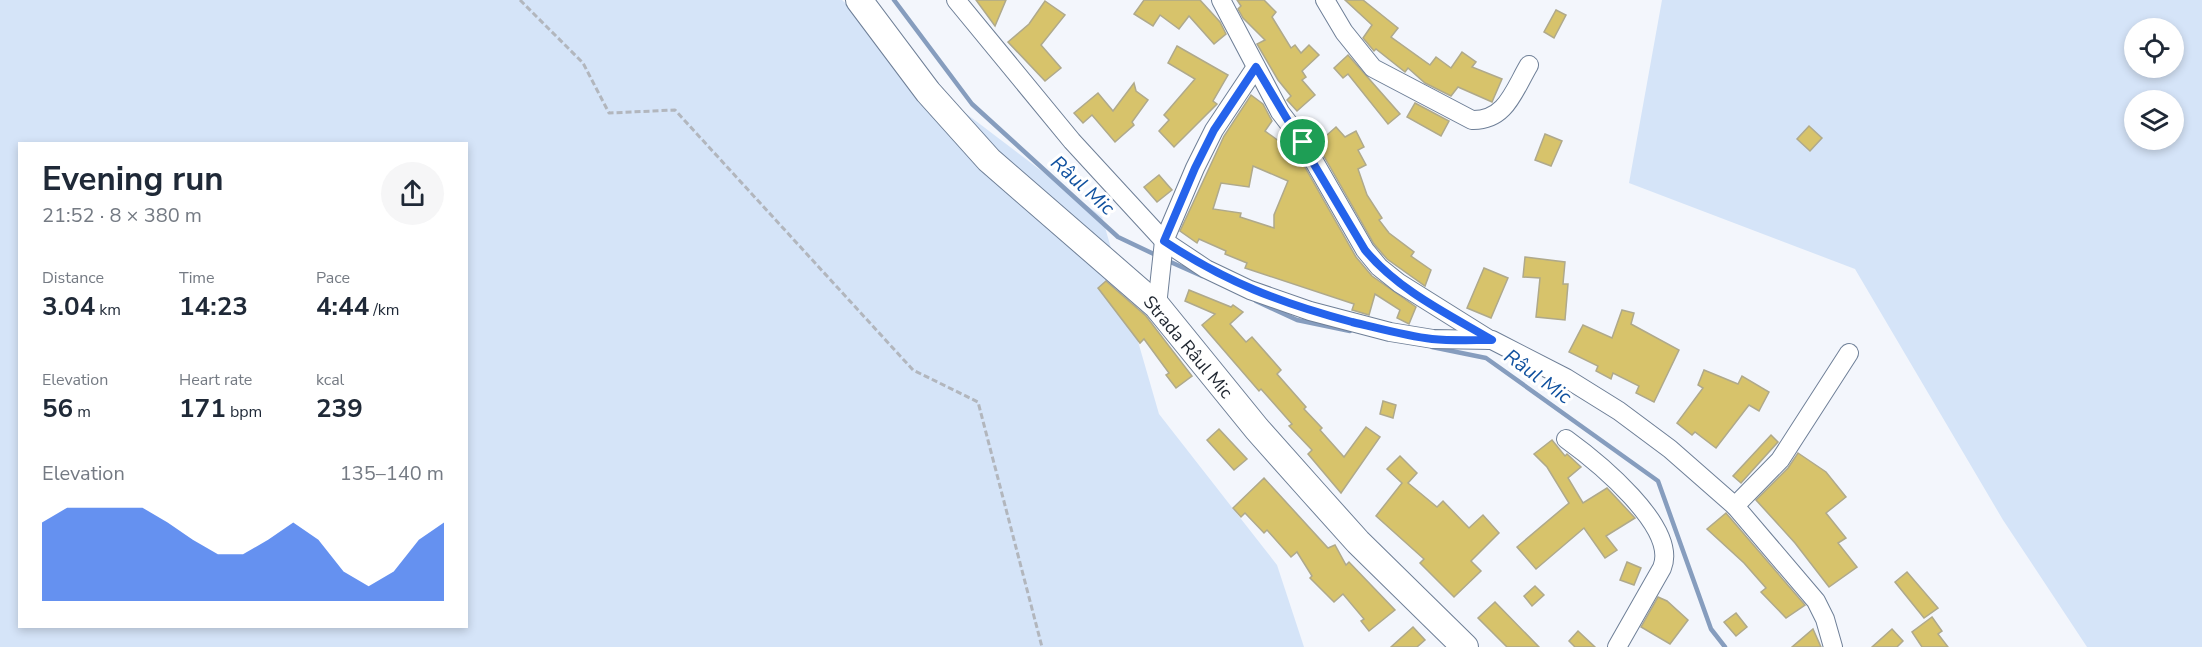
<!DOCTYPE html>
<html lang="en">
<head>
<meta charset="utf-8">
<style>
  body { margin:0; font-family:"Nunito Sans",sans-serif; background:#f6f6f7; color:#1f2937; height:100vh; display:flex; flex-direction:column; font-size:22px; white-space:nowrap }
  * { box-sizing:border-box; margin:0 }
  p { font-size:20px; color:#747a83 }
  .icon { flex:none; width:33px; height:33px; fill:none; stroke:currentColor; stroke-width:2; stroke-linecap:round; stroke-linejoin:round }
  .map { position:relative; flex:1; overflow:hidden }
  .drawer { position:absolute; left:18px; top:142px; width:450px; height:486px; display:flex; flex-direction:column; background:#fff; border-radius:0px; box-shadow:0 3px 9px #0003 }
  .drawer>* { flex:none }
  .buttons { position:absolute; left:2124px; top:18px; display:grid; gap:12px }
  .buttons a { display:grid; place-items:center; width:60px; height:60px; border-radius:50%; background:#fff; box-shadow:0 3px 9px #0003; font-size:30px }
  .pin { position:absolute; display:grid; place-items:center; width:51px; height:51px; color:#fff; margin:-26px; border:3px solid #fff; border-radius:50%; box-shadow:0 2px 6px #0007 }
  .round { display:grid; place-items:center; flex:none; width:63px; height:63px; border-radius:32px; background:#f6f6f7 }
  .summary { display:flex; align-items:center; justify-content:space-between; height:102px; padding:0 24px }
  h1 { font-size:33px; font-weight:700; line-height:45px }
  .figures { display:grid; grid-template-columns:repeat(3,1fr); gap:9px; height:102px; padding:6px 24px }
  .figures div { display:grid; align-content:center }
  .figures b { font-size:26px; font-weight:700 }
  .figures small { font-size:16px; font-weight:400 }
  .figures p { font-size:16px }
  .chart { height:168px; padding:12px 24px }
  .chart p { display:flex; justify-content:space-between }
  .chart svg { width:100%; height:108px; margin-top:6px; fill:#2563eb; opacity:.7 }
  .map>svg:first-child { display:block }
  .green { fill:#d5e4f8; fill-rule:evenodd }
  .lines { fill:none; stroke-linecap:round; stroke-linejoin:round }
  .stream { stroke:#869dbe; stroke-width:4.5 }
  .building { fill:#d7c36b; stroke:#afa98b; stroke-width:1.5; fill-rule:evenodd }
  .street-casing { stroke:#6e7f97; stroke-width:20 }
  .secondary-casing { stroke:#6e7f97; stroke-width:28 }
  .path { stroke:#b2b6bd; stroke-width:3; stroke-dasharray:6 3; stroke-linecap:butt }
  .street { stroke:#fff; stroke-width:18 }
  .secondary { stroke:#fff; stroke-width:26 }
  .route-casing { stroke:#fff; stroke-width:12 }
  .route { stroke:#2563eb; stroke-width:8 }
  .labels { text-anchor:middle; stroke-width:6; stroke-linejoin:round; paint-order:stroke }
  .street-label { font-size:18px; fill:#1d242e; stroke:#fff }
  .water-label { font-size:20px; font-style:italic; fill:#10519f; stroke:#fff }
</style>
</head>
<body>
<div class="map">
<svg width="2202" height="647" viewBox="0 0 2202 647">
  <rect width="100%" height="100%" fill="#f3f6fc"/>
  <g class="green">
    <path d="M0,0H842L964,112L1102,217L1159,414L1277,565L1304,647H0ZM20,144H466V627H20Z"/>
    <path d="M1662,0H2202V647H2087L2003,520L1855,269L1629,183ZM2134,28H2174V68H2134ZM2134,100H2174V140H2134Z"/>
  </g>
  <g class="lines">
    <g class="stream">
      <path d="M894,0L972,104L1118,237L1158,256"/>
      <path d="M1166,260L1202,276"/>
      <path d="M1256,301L1297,320L1350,331"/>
      <path d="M1432,347L1486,358L1658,481L1711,629L1725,647"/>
    </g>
  </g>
  <g class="building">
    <path d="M976,0H1006L995,26Z"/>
    <path d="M1144,0H1200L1220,22L1226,34L1214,44L1189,16L1179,29L1160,15L1153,26L1134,14Z"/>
    <path d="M1237,0H1264L1276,12L1272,17L1291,48L1295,45L1301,53L1309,45L1319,55L1302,71L1306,77L1302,80L1315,95L1297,111L1287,100L1291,96L1278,80L1257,44L1265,40L1243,18L1238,9L1241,6Z"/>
    <path d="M1345,0H1363L1398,28L1391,37L1430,65L1436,57L1451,68L1462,52L1476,62L1472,67L1502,79L1492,102L1458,87L1451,96L1425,83L1408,68L1405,72L1376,49L1374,51L1363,38L1372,25Z"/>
    <path d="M1045,1L1065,15L1041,45L1061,68L1045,81L1008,42L1029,24Z"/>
    <path d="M1556,10L1566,15L1554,38L1544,32Z"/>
    <path d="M1177,46L1228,75L1213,101L1217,104L1174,147L1159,131L1169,120L1164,115L1195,79L1168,63Z"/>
    <path d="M1348,55L1400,114L1388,124L1348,74L1343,78L1334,68Z"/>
    <path d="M1134,83L1136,91L1148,100L1132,122L1134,125L1115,142L1092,115L1083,123L1074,113L1098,93L1113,111Z"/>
    <path d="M1251,95L1263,104L1272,121L1265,131L1298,155L1356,257L1372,276L1416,307L1409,324L1397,318L1400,310L1375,294L1369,315L1352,310L1354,304L1245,268L1247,263L1225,254L1226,251L1199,239L1197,243L1180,231L1224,136ZM1253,166L1288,181L1274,215V228L1240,217L1241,213L1213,209L1221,183L1249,187Z"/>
    <path d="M1415,103L1449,121L1441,136L1407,117Z"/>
    <path d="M1809,126L1822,138L1810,151L1797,139Z"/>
    <path d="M1336,127L1345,137L1356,131L1364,147L1358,150L1366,165L1358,169L1367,195L1382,218L1379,220L1389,233L1414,252L1411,256L1431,270L1425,286L1387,259L1374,244L1317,144Z"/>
    <path d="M1545,134L1562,141L1551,166L1535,160Z"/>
    <path d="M1159,175L1172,190L1157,202L1144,187Z"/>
    <path d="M1525,257L1565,262L1563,284H1568L1565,320L1536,317L1540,278L1523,277Z"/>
    <path d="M1484,268L1508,278L1491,318L1467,308Z"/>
    <path d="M1106,281L1146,316L1192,376L1176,388L1166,375L1169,373L1144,339L1140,343L1098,288Z"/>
    <path d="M1189,290L1231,307L1233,305L1243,312L1230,324L1246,342L1252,337L1281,370L1277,374L1306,407L1304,409L1322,428L1320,430L1344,457L1366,427L1380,437L1341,493L1308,454L1312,450L1289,426L1292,424L1261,389L1259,391L1202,325L1215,314L1185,301Z"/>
    <path d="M1622,310L1634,313L1631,324L1679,350L1654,402L1636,393L1639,386L1613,373L1611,379L1596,371L1598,366L1569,352L1583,325L1612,338Z"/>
    <path d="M1704,370L1738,384L1742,376L1769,392L1759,411L1749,405L1716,448L1695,432L1692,435L1677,423L1703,388L1698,385Z"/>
    <path d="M1383,401L1396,405L1393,418L1380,414Z"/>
    <path d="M1219,429L1247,459L1234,470L1207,440Z"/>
    <path d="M1771,435L1778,442L1741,483L1733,476Z"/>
    <path d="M1552,440L1565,456L1567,454L1581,467L1568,478L1583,503L1607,488L1635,518L1606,536L1617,550L1605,558L1584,528L1536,569L1517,547L1569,503L1547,467L1534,454Z"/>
    <path d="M1798,453L1826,472L1846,497L1826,513L1846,538L1838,543L1857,567L1829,587L1795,543L1756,500L1788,468Z"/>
    <path d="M1400,456L1417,473L1408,483L1437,507L1443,501L1469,528L1483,515L1499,533L1471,561L1481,571L1454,597L1420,563L1424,559L1376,516L1402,483L1387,469Z"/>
    <path d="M1264,478L1328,548L1335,545L1346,565L1349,562L1395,610L1369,631L1361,621L1364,619L1343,594L1334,602L1310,578L1312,576L1297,552L1291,557L1267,530L1264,533L1245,513L1241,517L1233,508Z"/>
    <path d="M1726,513L1805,605L1786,618L1761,592L1766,588L1744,563L1707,529Z"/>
    <path d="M1627,562L1641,568L1634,585L1620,580Z"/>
    <path d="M1907,572L1938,608L1924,618L1895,582Z"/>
    <path d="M1535,586L1544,595L1532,606L1524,596Z"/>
    <path d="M1658,597L1667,601L1688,620L1670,644L1641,627Z"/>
    <path d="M1495,602L1539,647H1507L1478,618Z"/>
    <path d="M1736,613L1747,627L1736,636L1724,622Z"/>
    <path d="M1932,617L1942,631L1938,634L1948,647H1922L1912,632Z"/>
    <path d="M1413,627L1425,640L1417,647H1391Z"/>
    <path d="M1813,629L1821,647H1792Z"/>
    <path d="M1892,629L1903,641L1897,647H1872Z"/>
    <path d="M1578,631L1595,647H1575L1569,641Z"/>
  </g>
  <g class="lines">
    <defs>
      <g id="street">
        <path d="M956,0L1072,141L1164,241L1206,269L1250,290L1310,311L1390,332L1433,339L1492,340L1566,378L1619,411L1670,449L1735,506L1816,601L1825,619L1833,647"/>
        <path d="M1221,0L1280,112L1303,142L1365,250L1379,267L1399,283L1490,340"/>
        <path d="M1325,0L1344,32L1373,68L1472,120C1506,121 1514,90 1529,65"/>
        <path d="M1157,306L1164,241L1195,168L1214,130L1256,67"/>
        <path d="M1566,439C1595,460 1679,527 1662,568L1617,647"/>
        <path d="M1735,506L1780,460L1849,353"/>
      </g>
      <path id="secondary" d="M859,0L928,92L989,160L1157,306L1257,429L1314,493L1358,542L1465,647"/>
    </defs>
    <use href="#street" class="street-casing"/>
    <use href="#secondary" class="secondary-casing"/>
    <path class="path" d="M520,0L583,63L609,113L675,110L913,370L978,402L1042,647"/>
    <use href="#street" class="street"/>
    <use href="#secondary" class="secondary"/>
  </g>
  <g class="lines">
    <defs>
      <path id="route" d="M1256,67L1365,250C1398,290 1448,314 1492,340C1472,340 1452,341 1432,339C1405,336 1378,328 1352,322C1280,303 1226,282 1164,241L1195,168L1214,130Z"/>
    </defs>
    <use href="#route" class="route-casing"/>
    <use href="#route" class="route"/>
  </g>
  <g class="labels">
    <g class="street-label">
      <text transform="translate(1188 347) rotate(50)" y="6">Strada Râul Mic</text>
    </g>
    <g class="water-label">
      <text transform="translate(1083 185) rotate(42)" y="7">Râul Mic</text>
      <text transform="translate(1538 376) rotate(36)" y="7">Râul Mic</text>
    </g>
  </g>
</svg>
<div class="buttons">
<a><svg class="icon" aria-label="locate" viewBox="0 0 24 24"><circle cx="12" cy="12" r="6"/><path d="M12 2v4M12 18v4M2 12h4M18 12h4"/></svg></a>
<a><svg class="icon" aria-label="layers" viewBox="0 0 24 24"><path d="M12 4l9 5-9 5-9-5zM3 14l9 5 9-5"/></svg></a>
</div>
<div class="pin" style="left:1303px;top:142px;background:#1e9e55"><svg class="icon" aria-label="arrive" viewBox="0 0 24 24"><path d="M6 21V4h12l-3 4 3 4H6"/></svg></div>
<section class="drawer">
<div class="summary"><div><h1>Evening run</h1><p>21:52 · 8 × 380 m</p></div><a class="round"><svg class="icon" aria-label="share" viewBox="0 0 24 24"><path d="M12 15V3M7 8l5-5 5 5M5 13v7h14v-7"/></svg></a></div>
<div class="figures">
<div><p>Distance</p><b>3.04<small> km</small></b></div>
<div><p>Time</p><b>14:23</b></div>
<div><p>Pace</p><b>4:44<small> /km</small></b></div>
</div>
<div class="figures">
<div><p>Elevation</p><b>56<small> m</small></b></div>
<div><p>Heart rate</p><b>171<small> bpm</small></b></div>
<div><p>kcal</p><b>239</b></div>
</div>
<div class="chart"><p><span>Elevation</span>135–140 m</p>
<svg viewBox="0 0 160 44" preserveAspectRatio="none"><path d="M0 44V12L10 6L20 6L30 6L40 6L50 12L60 19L70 25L80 25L90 19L100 12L110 19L120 32L130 38L140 32L150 19L160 12V44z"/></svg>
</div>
</section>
</div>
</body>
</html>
